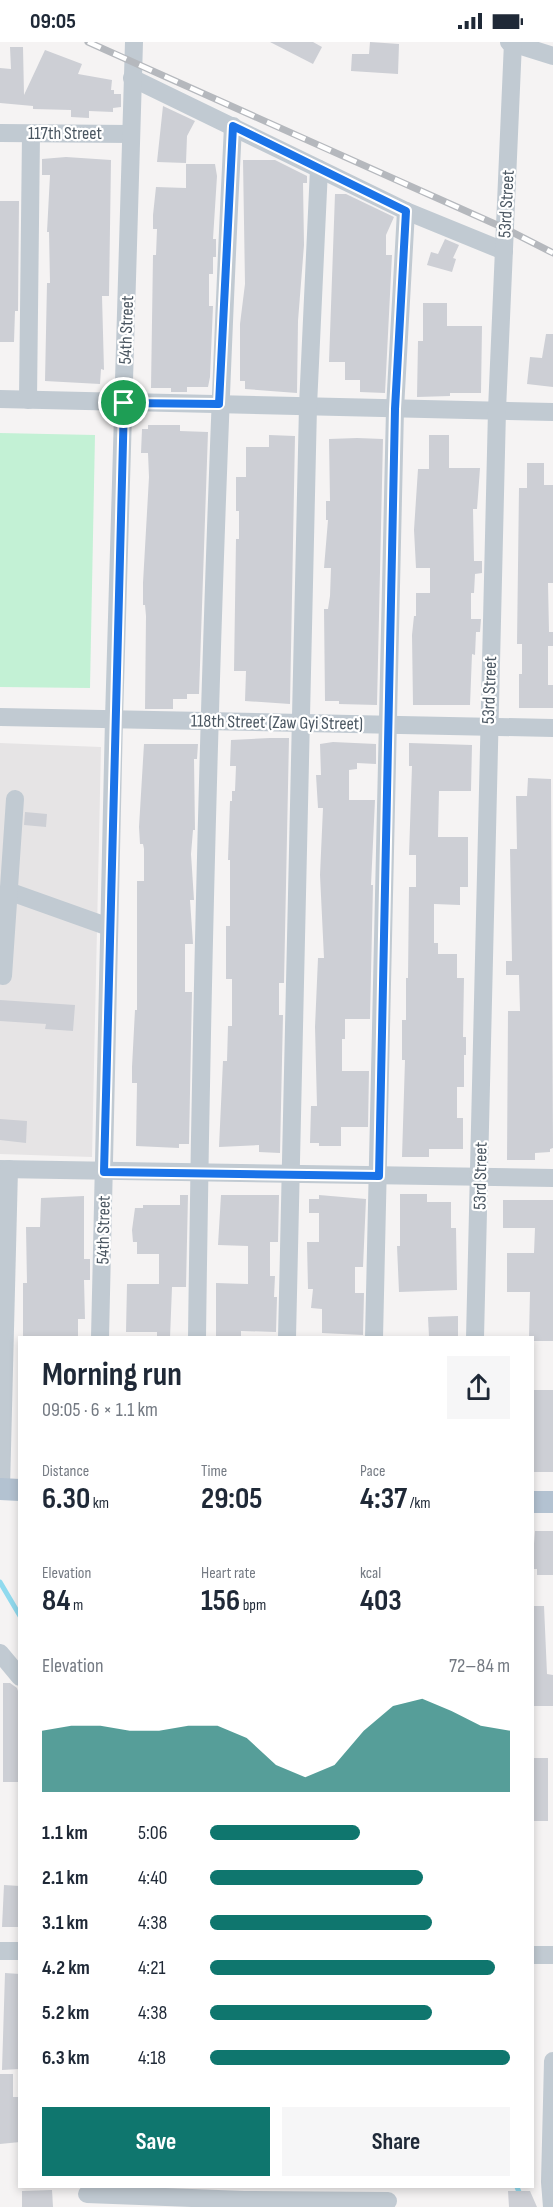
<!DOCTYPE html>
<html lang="en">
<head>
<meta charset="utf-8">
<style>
  body { margin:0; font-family:"Sofia Sans Condensed",sans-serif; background:#f6f6f7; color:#1f2937; height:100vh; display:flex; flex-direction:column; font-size:22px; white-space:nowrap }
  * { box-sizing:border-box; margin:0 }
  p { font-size:20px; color:#747a83 }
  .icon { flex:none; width:33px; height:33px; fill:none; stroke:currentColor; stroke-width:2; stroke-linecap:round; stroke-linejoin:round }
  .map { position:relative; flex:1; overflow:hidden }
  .drawer { position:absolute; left:18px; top:1294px; width:516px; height:852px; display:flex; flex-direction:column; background:#fff; border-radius:0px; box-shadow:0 3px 9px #0003 }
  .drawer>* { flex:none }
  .pin { position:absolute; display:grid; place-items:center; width:51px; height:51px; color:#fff; margin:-26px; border:3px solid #fff; border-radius:50%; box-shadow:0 2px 6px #0007 }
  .round { display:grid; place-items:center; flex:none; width:63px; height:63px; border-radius:0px; background:#f6f6f7 }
  .head { display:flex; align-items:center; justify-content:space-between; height:102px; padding:0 24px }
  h1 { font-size:33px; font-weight:700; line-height:45px }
  .figures { display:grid; grid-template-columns:repeat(3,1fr); gap:9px; height:102px; padding:6px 24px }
  .figures div { display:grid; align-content:center }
  .figures b { font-size:30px; font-weight:700 }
  .figures small { font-size:16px; font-weight:400 }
  .figures p { font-size:16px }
  .chart { height:168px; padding:12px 24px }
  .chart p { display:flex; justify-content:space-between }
  .chart svg { width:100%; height:108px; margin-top:6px; fill:#0f766e; opacity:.7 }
  .primary-button { display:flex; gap:12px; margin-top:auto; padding:12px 24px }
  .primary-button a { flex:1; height:69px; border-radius:0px; background:#0f766e; color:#fff; font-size:24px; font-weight:700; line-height:69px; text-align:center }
  .primary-button a+a { background:#f6f6f7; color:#1f2937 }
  ul { padding:0 24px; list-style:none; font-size:20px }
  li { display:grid; grid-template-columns:96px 72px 1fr; align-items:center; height:45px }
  li i { height:15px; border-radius:8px; background:#0f766e }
  .status { display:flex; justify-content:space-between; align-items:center; height:42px; padding:0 30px; background:#fff; direction:ltr }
  .status svg { height:16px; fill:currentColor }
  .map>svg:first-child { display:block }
  .education { fill:#e6e4e5 }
  .green { fill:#c3f1d5 }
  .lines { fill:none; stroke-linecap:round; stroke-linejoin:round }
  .stream { stroke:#90daee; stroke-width:5 }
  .building { fill:#cdcfd5 }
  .minor { stroke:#c1cad2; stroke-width:18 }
  .major { stroke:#b3c2d1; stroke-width:22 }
  .rail-casing { stroke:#b5b8bd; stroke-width:7 }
  .rail { stroke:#fff; stroke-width:4.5; stroke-dasharray:14; stroke-linecap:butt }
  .route-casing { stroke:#fff; stroke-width:12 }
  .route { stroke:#1a73e8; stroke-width:8 }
  .labels { text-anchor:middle; stroke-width:4.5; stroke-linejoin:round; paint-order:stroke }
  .street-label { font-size:18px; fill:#4a5661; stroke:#fff }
</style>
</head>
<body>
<div class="status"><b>09:05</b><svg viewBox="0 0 49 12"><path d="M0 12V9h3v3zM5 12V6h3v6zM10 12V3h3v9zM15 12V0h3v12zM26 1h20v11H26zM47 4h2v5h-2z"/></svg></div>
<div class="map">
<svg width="553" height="2165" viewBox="0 0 553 2165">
  <rect width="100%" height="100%" fill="#f5f3f3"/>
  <path class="education" d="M0,701L101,705L92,1115L0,1112Z"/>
  <path class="green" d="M0,391L95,393L90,646L0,645Z"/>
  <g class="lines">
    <g class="stream">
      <path d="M0,1540L20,1574"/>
      <path d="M517,2145L525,2165"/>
    </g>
  </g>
  <g class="building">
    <path d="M270,0H313L322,5L313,22Z"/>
    <path d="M370,0L399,2L398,32L351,29L352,12H369Z"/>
    <path d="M10,5H23L24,53L45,8L82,22L78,32L112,38L111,48H114V52H121V65L113,66V70L89,69V76L71,75V68L33,67V64L0,61V26L11,27Z"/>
    <path d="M163,64L195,79L187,94L186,121L157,120Z"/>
    <path d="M66,115L111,118L109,254H102L104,328L101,327L100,342L45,339L47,241H50L49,190H47L50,133H42V117Z"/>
    <path d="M243,118H275L307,134V141H303L304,203L298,279L297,351L245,347V339H240V282L245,242Z"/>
    <path d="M186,122H215L217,134L213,197H216V215H213V232H209V264H213L210,335L208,345H187V350H171V346H151L153,213H156L157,187H153V173L156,145L186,146Z"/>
    <path d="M335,152H346L394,175L386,193V213H392L385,351L360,350V338H345V320H329Z"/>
    <path d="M0,159H19L18,269H15L14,300H0Z"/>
    <path d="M445,197L459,203L453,216L456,217L452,230L427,223L431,210L438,212Z"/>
    <path d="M423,261H447V284H482L481,351H450V354L417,355L418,299H423Z"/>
    <path d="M546,292H553V345L527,342L530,315L542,316Z"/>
    <path d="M148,383H180V389L208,390L199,652H187V657H173V667H145L146,574L145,563H143V541L149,435L148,411H141L142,387H148Z"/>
    <path d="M269,393L295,394L290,662L245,659L246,629H234L236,497H239V469H236V435H246V405H269Z"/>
    <path d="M429,393H449V426H480L477,467H473L474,519H482V531L475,532L474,551H471V577H481L480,590H476L475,613L472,612L470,663H413L412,593L414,574H416V551H430V526H416L414,488L418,427H429Z"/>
    <path d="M357,396L383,397L377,663L339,662V659H325L324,567H328L330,554L331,526H324L328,478H326V459H330L329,397Z"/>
    <path d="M527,421H544V443H553V541H548L549,590H553V604H548V643H553V666H519V632H522V602H517L519,446H527Z"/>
    <path d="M270,696H289L284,941H279V973H283L280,1111L259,1110V1103L219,1105L223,1019H227L228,984H232V937H226V884H230V818H228L230,759H232V749H235L236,724H230L231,698Z"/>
    <path d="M333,700L376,702V722L357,721V727L349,728V758H375L371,843H373L370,977H345V997H342V1029H369L368,1085H341V1104H319V1101H310L311,1064H317L315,985L318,916H324L320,833L323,766H318L316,733H321L320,702Z"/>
    <path d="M409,701L472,703L471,749H439L438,795H468V845H460V863L434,862V901H438V912H457V936H464L463,995H466V1013H464V1045H457V1076H463V1107H429V1115H402L405,1018H402V978H406V936H408L409,845H416V813H409L412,724H409Z"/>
    <path d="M144,702H198L197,717H194L195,788H193L191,812L194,858H190L193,902H185V950H192L189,1102H179V1106L136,1104L137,1041H132V1025L135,968H137V839H144V807L143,802H140L139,785Z"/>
    <path d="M528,736L551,737L553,1106L550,1107V1110L535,1111V1118H507L508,969H520L519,933H506V919H512L510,807H517L516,754H527Z"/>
    <path d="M25,770L47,772L46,785L24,783Z"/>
    <path d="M0,958L75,963L73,989L45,987L46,982L0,979Z"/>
    <path d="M0,1077L27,1079L26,1101L0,1098Z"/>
    <path d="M400,1152H427V1160H451V1186H456L457,1248L399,1250L397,1204H400Z"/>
    <path d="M180,1153H188L186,1245H172L170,1296H157V1290H126L127,1242H159V1212H137V1200H133L132,1188L135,1166H143V1163H180Z"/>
    <path d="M221,1153H279L278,1200H270V1234H275L274,1255H277L276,1290L241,1289V1296H216V1241L248,1242V1204L218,1203Z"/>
    <path d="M319,1153L366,1157L363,1225H355V1251H364L363,1293L322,1291V1267L311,1266L313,1247H308L307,1200H319V1171H309V1157H319Z"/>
    <path d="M84,1154V1217H90V1238H84L85,1277H78V1296H23V1241H27L26,1185H40L41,1156Z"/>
    <path d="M503,1158H553V1299H532V1296H529L530,1250H507V1211H534L535,1186H503Z"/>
    <path d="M458,1274V1295H429L428,1275Z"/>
    <rect x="532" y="1348" width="21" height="82"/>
    <path d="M535,1489H553V1533H537V1527H532Z"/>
    <path d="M532,1564H544L547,1632L553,1633V1664H532Z"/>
    <path d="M3,1641H10L17,1646L19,1652L20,1740H3Z"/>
    <rect x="532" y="1716" width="16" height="63"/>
    <path d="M4,1843L20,1844V1885H2Z"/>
    <path d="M5,1931L20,1932V2027L2,2028Z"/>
    <path d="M0,2032H13V2055H20V2100L0,2102Z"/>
    <path d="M52,2148L53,2165H22V2149Z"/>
    <path d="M508,2149H530L537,2165H509Z"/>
  </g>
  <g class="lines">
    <g class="minor">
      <path d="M509,0L553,14"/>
      <path d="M132,36L406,169L504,209"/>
      <path d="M0,91L131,92"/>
      <path d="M0,357L553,370"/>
      <path d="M28,358L31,92"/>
      <path d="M0,675L553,686"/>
      <path d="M8,849L109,885"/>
      <path d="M3,934L15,757"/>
      <path d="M0,1127L553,1136"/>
      <path d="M100,1296L114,677L134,0"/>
      <path d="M197,1296C202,892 213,488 233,84"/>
      <path d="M287,1296L308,364L319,127"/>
      <path d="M374,1296L395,367L406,169"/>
      <path d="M475,1296L497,368L513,0"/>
      <path d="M1,1447L9,1127"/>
      <path d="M0,1611L20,1635"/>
      <path d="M0,1909H20"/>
      <path d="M532,1913H553"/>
      <path d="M87,2152L244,2158L388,2159"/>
      <path d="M552,2165L550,2140L553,2019"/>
    </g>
    <g class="major">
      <path d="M0,1447L20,1448"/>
      <path d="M532,1460H553"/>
    </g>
    <defs>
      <path id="rail" d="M88,0L504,186L553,211"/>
    </defs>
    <use href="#rail" class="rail-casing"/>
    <use href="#rail" class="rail"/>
  </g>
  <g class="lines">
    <defs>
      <path id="route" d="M233,84L406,169L395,367L379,1134L104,1130L124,361L219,362Z"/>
    </defs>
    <use href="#route" class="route-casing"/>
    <use href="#route" class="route"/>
  </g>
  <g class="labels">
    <g class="street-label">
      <text x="65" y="97">117th Street</text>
      <text transform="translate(506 162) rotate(-87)" y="6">53rd Street</text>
      <text transform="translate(126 288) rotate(-88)" y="6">54th Street</text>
      <text transform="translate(489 648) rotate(-88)" y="6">53rd Street</text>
      <text transform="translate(277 680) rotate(1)" y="6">118th Street (Zaw Gyi Street)</text>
      <text transform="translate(480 1134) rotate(-89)" y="6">53rd Street</text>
      <text transform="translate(103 1188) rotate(-89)" y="6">54th Street</text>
    </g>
  </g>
</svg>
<div class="pin" style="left:124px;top:361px;background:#1e9e55"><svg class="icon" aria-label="arrive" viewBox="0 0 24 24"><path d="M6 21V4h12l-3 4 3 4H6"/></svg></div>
<section class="drawer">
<div class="head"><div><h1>Morning run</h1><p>09:05 · 6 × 1.1 km</p></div><a class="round"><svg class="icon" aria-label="share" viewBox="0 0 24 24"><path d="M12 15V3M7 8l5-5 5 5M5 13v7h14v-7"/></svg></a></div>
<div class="figures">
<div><p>Distance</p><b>6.30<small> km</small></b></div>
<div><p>Time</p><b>29:05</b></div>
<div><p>Pace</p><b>4:37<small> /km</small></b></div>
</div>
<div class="figures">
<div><p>Elevation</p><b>84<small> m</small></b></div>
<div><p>Heart rate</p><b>156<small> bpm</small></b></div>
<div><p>kcal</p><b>403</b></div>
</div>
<div class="chart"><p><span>Elevation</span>72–84 m</p>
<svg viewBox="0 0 160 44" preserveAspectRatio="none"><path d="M0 44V19L10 17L20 17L30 19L40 19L50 17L60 17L70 22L80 33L90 38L100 33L110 19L120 9L130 6L140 11L150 17L160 19V44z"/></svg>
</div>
<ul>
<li><b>1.1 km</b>5:06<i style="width:50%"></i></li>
<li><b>2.1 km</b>4:40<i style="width:71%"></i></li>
<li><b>3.1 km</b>4:38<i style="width:74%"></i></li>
<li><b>4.2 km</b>4:21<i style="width:95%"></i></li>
<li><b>5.2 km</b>4:38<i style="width:74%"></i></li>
<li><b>6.3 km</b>4:18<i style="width:100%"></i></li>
</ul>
<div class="primary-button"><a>Save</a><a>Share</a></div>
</section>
</div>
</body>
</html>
